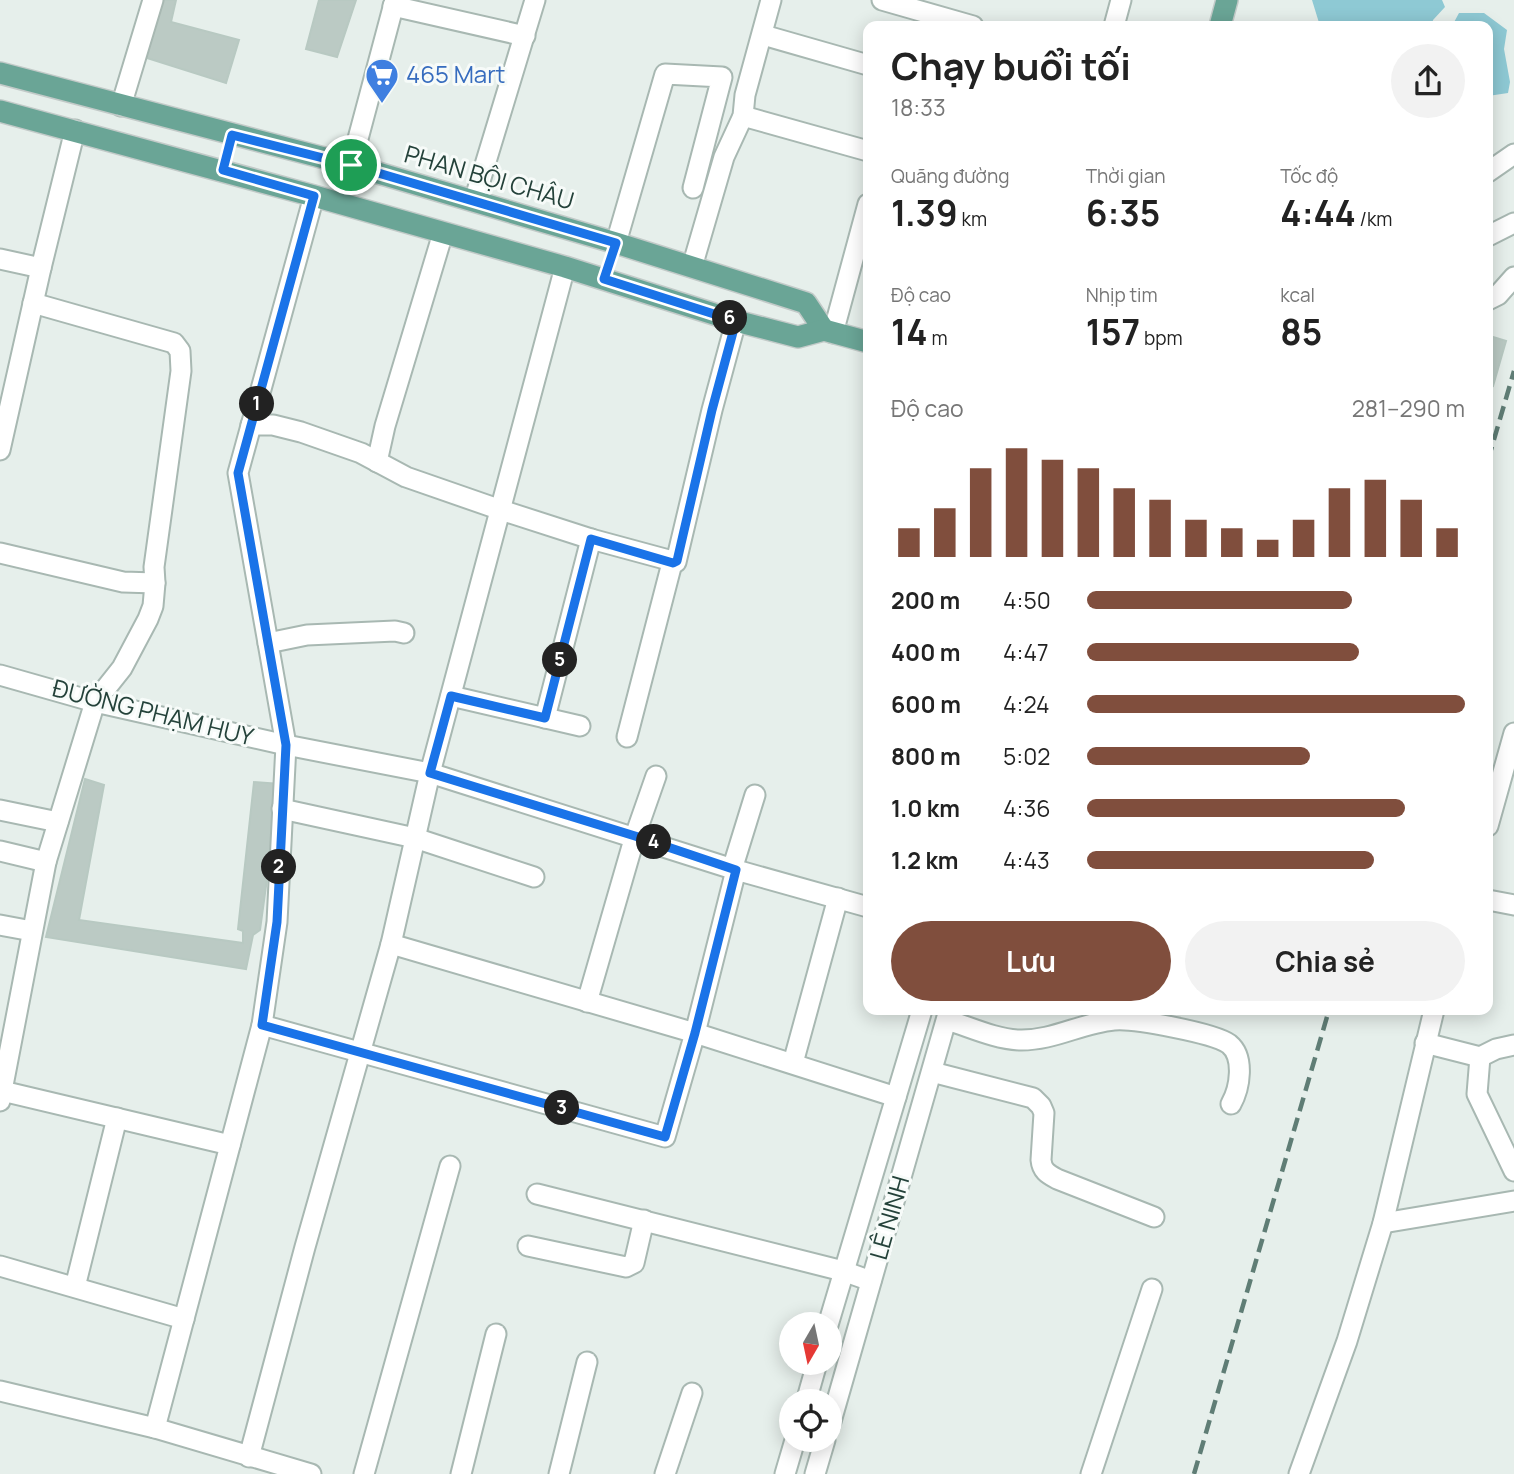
<!DOCTYPE html>
<html lang="vi">
<head>
<meta charset="utf-8">
<style>
  body { margin:0; font-family:Manrope,sans-serif; background:#f2f2f2; color:#222; height:100vh; display:flex; flex-direction:column; font-size:26px; white-space:nowrap }
  * { box-sizing:border-box; margin:0 }
  p { font-size:23px; color:#767676 }
  .icon { flex:none; width:38px; height:38px; fill:none; stroke:currentColor; stroke-width:2; stroke-linecap:round; stroke-linejoin:round }
  .map { position:relative; flex:1; overflow:hidden }
  .details { position:absolute; left:863px; top:21px; width:630px; height:994px; display:flex; flex-direction:column; background:#fff; border-radius:14px; box-shadow:0 4px 18px #0003 }
  .details>* { flex:none }
  .needle { width:46px; rotate:189deg }
  .fabs { position:absolute; left:779px; top:1312px; display:grid; gap:14px }
  .fabs a { display:grid; place-items:center; width:63px; height:63px; border-radius:50%; background:#fff; box-shadow:0 4px 18px #0003; font-size:35px }
  .pin { position:absolute; display:grid; place-items:center; width:60px; height:60px; color:#fff; margin:-30px; border:4px solid #fff; border-radius:50%; box-shadow:0 2px 7px #0007 }
  .km { position:absolute; width:35px; height:35px; margin:-18px; border-radius:50%; background:#222; color:#fff; font-size:19px; line-height:35px; text-align:center }
  .round { display:grid; place-items:center; flex:none; width:74px; height:74px; border-radius:37px; background:#f2f2f2 }
  .summary { display:flex; align-items:center; justify-content:space-between; height:119px; padding:0 28px }
  h1 { font-size:38px; font-weight:700; line-height:52px }
  .metrics { display:grid; grid-template-columns:repeat(3,1fr); gap:10px; height:119px; padding:7px 28px }
  .metrics div { display:grid; align-content:center }
  .metrics b { font-size:35px; font-weight:700 }
  .metrics small { font-size:19px; font-weight:400 }
  .metrics p { font-size:19px }
  .chart { height:196px; padding:14px 28px }
  .chart p { display:flex; justify-content:space-between }
  .chart svg { width:100%; height:126px; margin-top:7px; stroke:#804e3d; stroke-width:6 }
  .button { display:flex; gap:14px; margin-top:auto; padding:14px 28px }
  .button a { flex:1; height:80px; border-radius:42px; background:#804e3d; color:#fff; font-size:28px; font-weight:700; line-height:80px; text-align:center }
  .button a+a { background:#f2f2f2; color:#222 }
  ul { padding:0 28px; list-style:none; font-size:23px }
  li { display:grid; grid-template-columns:112px 84px 1fr; align-items:center; height:52px }
  li i { height:18px; border-radius:9px; background:#804e3d }
  .map>svg:first-child { display:block }
  .water { fill:#8ec9d4 }
  .building { fill:#bbcac4; stroke:#b8c9c2; stroke-width:2 }
  .lines { fill:none; stroke-linecap:round; stroke-linejoin:round }
  .minor-casing { stroke:#a8b8b2; stroke-width:23 }
  .major-casing { stroke:#c2cac8; stroke-width:24 }
  .minor { stroke:#fff; stroke-width:19 }
  .major { stroke:#6aa596; stroke-width:21 }
  .rail { stroke:#5f7d75; stroke-width:4.5; stroke-dasharray:14 7; stroke-linecap:butt }
  .route-casing { stroke:#fff; stroke-width:14 }
  .route { stroke:#1a73e8; stroke-width:9 }
  .labels { text-anchor:middle; stroke-width:6; stroke-linejoin:round; paint-order:stroke }
  .shop-label { font-size:24px; fill:#366cbe; stroke:#f7fbf9; text-anchor:start }
  .street-label { font-size:24px; fill:#24423a; stroke:#f7fbf9 }
</style>
</head>
<body>
<div class="map">
<svg width="1514" height="1474" viewBox="0 0 1514 1474">
  <rect width="100%" height="100%" fill="#e6efeb"/>
  <g class="water">
    <path d="M1312,0H1442L1445,7L1433,20L1432,26H1320Z"/>
    <path d="M1459,13H1484L1507,30L1504,49L1510,82L1508,93L1488,96V26H1452Z"/>
  </g>
  <g class="building">
    <path d="M159,0H176L171,22L239,40L226,83L141,56Z"/>
    <path d="M319,0H356L337,57L306,49Z"/>
    <path d="M1493,337L1506,341L1493,386L1488,385V355Z"/>
    <path d="M85,779L104,785L79,920L243,943V931L238,929L254,782L280,784L260,930L253,935L246,969L46,937Z"/>
  </g>
  <g class="lines">
    <defs>
      <g id="minor">
        <path d="M882,0L973,26"/>
        <path d="M393,6L525,36"/>
        <path d="M1114,26L1121,0"/>
        <path d="M763,35L868,65"/>
        <path d="M121,106L153,0"/>
        <path d="M743,116L868,151"/>
        <path d="M351,165L395,0"/>
        <path d="M1488,172L1514,154"/>
        <path d="M474,201L535,0"/>
        <path d="M1488,236L1514,223"/>
        <path d="M616,243L665,74L722,77L693,188"/>
        <path d="M0,259L41,268"/>
        <path d="M692,267L724,157L743,116L745,95L771,0"/>
        <path d="M1488,300L1498,295L1514,277"/>
        <path d="M833,333L868,204"/>
        <path d="M251,425H273L301,432L361,453L406,477L501,510L591,539L676,562L712,410L736,321"/>
        <path d="M0,450L41,268L75,130"/>
        <path d="M377,462L385,426L443,233"/>
        <path d="M0,553L123,582L155,583L154,567L181,371L180,351L174,343L33,303"/>
        <path d="M268,643L307,635L395,631L404,633"/>
        <path d="M0,675L95,702L286,745L430,773L736,870L868,907"/>
        <path d="M451,696L580,726"/>
        <path d="M545,718L591,539"/>
        <path d="M627,737L672,563"/>
        <path d="M282,809L415,838L534,877"/>
        <path d="M0,810L58,822"/>
        <path d="M1488,826L1514,733"/>
        <path d="M0,851L46,862"/>
        <path d="M1488,900L1514,905"/>
        <path d="M0,925L32,931"/>
        <path d="M391,944L695,1033L896,1097"/>
        <path d="M587,1002L635,836L656,776"/>
        <path d="M947,1020C970,1027 995,1039 1019,1040C1053,1041 1081,1023 1114,1020C1133,1018 1214,1033 1229,1044C1245,1057 1240,1088 1231,1104"/>
        <path d="M262,1025L665,1137L695,1033L736,870L734,863L755,795"/>
        <path d="M1425,1043L1480,1057"/>
        <path d="M1514,1045L1496,1049L1480,1057L1477,1094L1514,1171"/>
        <path d="M793,1063L838,898"/>
        <path d="M932,1072L1033,1098L1041,1106L1044,1113L1041,1160C1042,1171 1048,1174 1057,1179L1154,1217"/>
        <path d="M2,1091L230,1145"/>
        <path d="M0,1101L46,862L95,702L122,668L148,619L153,606L155,583"/>
        <path d="M537,1194L843,1271L871,1281"/>
        <path d="M1383,1223L1514,1201"/>
        <path d="M528,1246L626,1267L634,1263L644,1220"/>
        <path d="M0,1266L184,1319"/>
        <path d="M75,1287L117,1118"/>
        <path d="M828,1325L922,1010"/>
        <path d="M0,1391L155,1428L311,1474"/>
        <path d="M806,1402L817,1363"/>
        <path d="M830,1425L949,1010"/>
        <path d="M155,1428L262,1025L277,922L286,745L238,473L314,196"/>
        <path d="M249,1457L305,1247L391,944L430,773L565,267"/>
        <path d="M364,1474L450,1166"/>
        <path d="M461,1474L496,1334"/>
        <path d="M559,1474L587,1362"/>
        <path d="M665,1474L692,1393"/>
        <path d="M785,1474L795,1440"/>
        <path d="M815,1474L825,1440"/>
        <path d="M1091,1474L1152,1289"/>
        <path d="M1299,1474L1347,1341L1383,1223L1434,1010"/>
      </g>
      <g id="major">
        <path d="M1220,26L1227,0"/>
        <path d="M0,73L351,165L616,243L806,303L824,330"/>
        <path d="M0,111L314,196L565,267L736,321L798,337L824,330L868,342"/>
      </g>
    </defs>
    <use href="#minor" class="minor-casing"/>
    <use href="#major" class="major-casing"/>
    <use href="#minor" class="minor"/>
    <use href="#major" class="major"/>
    <g class="rail">
      <path d="M1488,460L1514,371"/>
      <path d="M1194,1474L1329,1010"/>
    </g>
  </g>
  <g class="lines">
    <defs>
      <path id="route" d="M232,135L351,165L616,243L604,279L736,321L712,410L677,561L673,563L591,539L545,718L451,696L430,773L635,836L736,870L695,1033L665,1137L262,1025L277,922L286,745L238,473L314,196L223,170Z"/>
    </defs>
    <use href="#route" class="route-casing"/>
    <use href="#route" class="route"/>
  </g>
  <defs>
    <symbol id="supermarket-pin" viewBox="-11 -11 22 30"><path d="M0 17L-7.5 6A9.5 9.5 0 1 1 7.5 6Z" fill="#3f7fe0" stroke="#f7fbf9"/><path d="M-6-5.5h2.5l.6 2H6L4.5 2H-2.5L-4.4-4H-6ZM-1.5 3.2a1.3 1.3 0 1 0 .1 0ZM3 3.2a1.3 1.3 0 1 0 .1 0Z" fill="#fff"/></symbol>
  </defs>
  <g fill-rule="evenodd">
    <use href="#supermarket-pin" x="363" y="56" width="38" height="52"/>
  </g>
  <g class="labels">
    <g class="shop-label">
      <text x="406" y="83">465 Mart</text>
    </g>
    <g class="street-label">
      <text transform="translate(489 178) rotate(16)" y="8">PHAN BỘI CHÂU</text>
      <text transform="translate(153 713) rotate(14)" y="8">ĐƯỜNG PHẠM HUY</text>
      <text transform="translate(890 1218) rotate(-74)" y="8">LÊ NINH</text>
    </g>
  </g>
</svg>
<div class="fabs">
<a><svg class="needle" viewBox="-14 -14 28 28"><path d="M0-13l5 13h-10z" fill="#e53935"/><path d="M0 13l5-13h-10z" fill="#767676"/></svg></a>
<a><svg class="icon" aria-label="locate" viewBox="0 0 24 24"><circle cx="12" cy="12" r="6"/><path d="M12 2v4M12 18v4M2 12h4M18 12h4"/></svg></a>
</div>
<div class="pin" style="left:351px;top:165px;background:#1e9e55"><svg class="icon" aria-label="arrive" viewBox="0 0 24 24"><path d="M6 21V4h12l-3 4 3 4H6"/></svg></div>
<b class="km" style="left:257px;top:404px">1</b>
<b class="km" style="left:279px;top:867px">2</b>
<b class="km" style="left:562px;top:1108px">3</b>
<b class="km" style="left:654px;top:842px">4</b>
<b class="km" style="left:560px;top:660px">5</b>
<b class="km" style="left:730px;top:318px">6</b>
<section class="details">
<div class="summary"><div><h1>Chạy buổi tối</h1><p>18:33</p></div><a class="round"><svg class="icon" aria-label="share" viewBox="0 0 24 24"><path d="M12 15V3M7 8l5-5 5 5M5 13v7h14v-7"/></svg></a></div>
<div class="metrics">
<div><p>Quãng đường</p><b>1.39<small> km</small></b></div>
<div><p>Thời gian</p><b>6:35</b></div>
<div><p>Tốc độ</p><b>4:44<small> /km</small></b></div>
</div>
<div class="metrics">
<div><p>Độ cao</p><b>14<small> m</small></b></div>
<div><p>Nhịp tim</p><b>157<small> bpm</small></b></div>
<div><p>kcal</p><b>85</b></div>
</div>
<div class="chart"><p><span>Độ cao</span>281–290 m</p>
<svg viewBox="0 0 160 44" preserveAspectRatio="none"><path d="M5 44V34M15 44V27M25 44V13M35 44V6M45 44V10M55 44V13M65 44V20M75 44V24M85 44V31M95 44V34M105 44V38M115 44V31M125 44V20M135 44V17M145 44V24M155 44V34"/></svg>
</div>
<ul>
<li><b>200 m</b>4:50<i style="width:70%"></i></li>
<li><b>400 m</b>4:47<i style="width:72%"></i></li>
<li><b>600 m</b>4:24<i style="width:100%"></i></li>
<li><b>800 m</b>5:02<i style="width:59%"></i></li>
<li><b>1.0 km</b>4:36<i style="width:84%"></i></li>
<li><b>1.2 km</b>4:43<i style="width:76%"></i></li>
</ul>
<div class="button"><a>Lưu</a><a>Chia sẻ</a></div>
</section>
</div>
</body>
</html>
